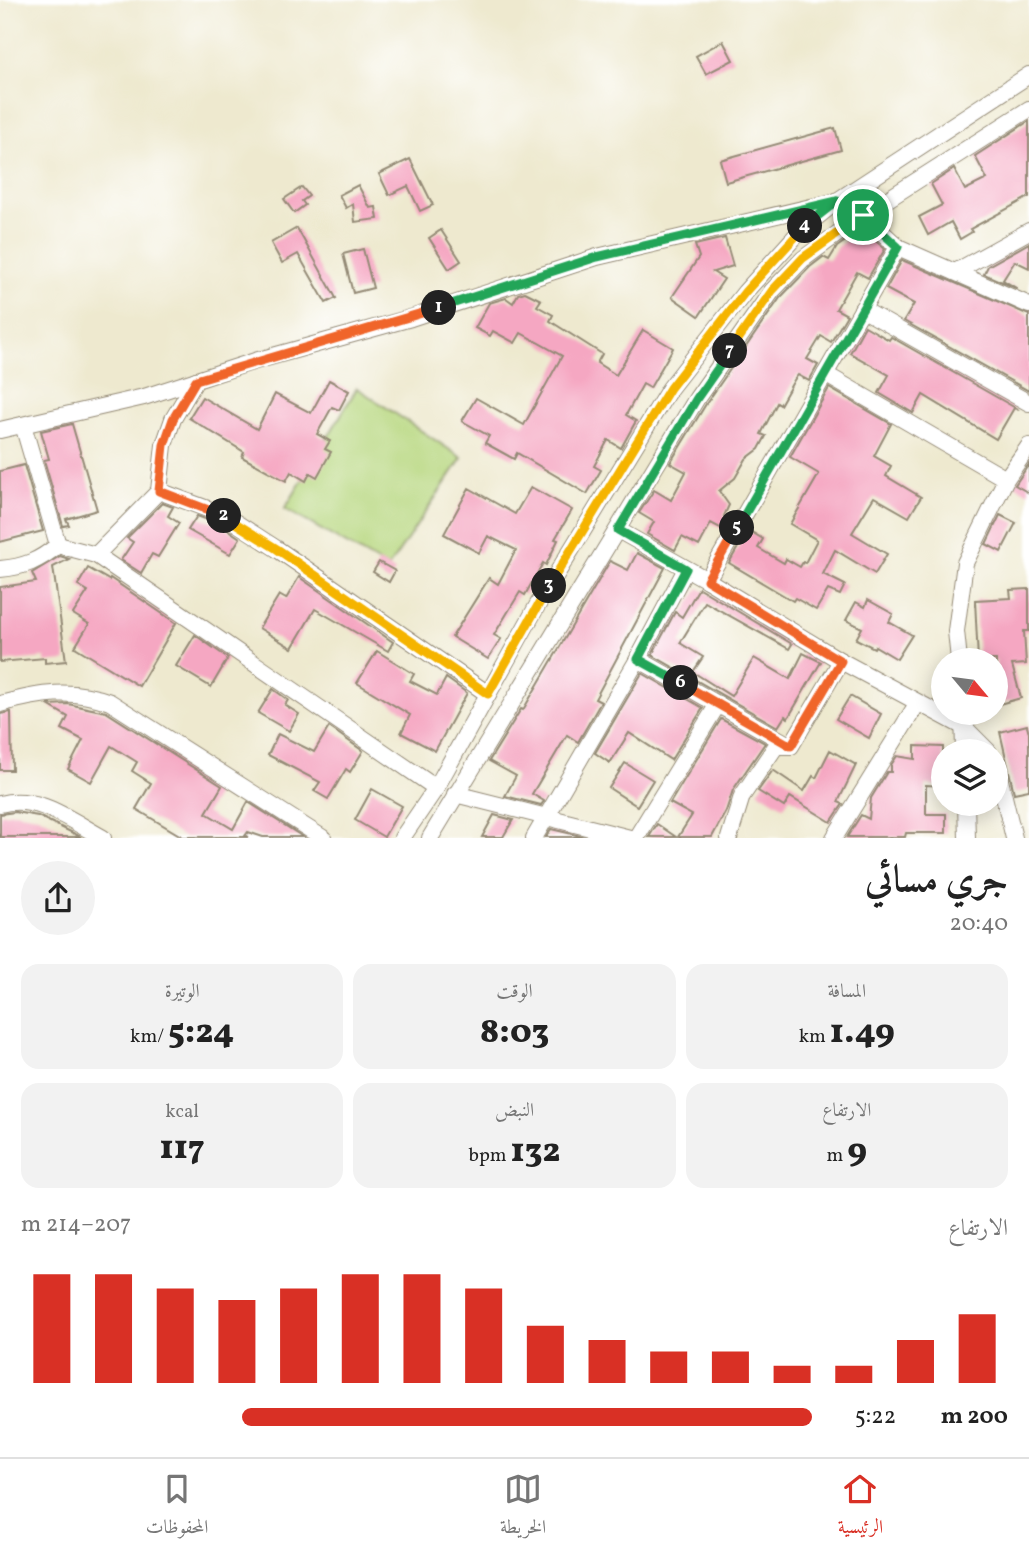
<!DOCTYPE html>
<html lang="ar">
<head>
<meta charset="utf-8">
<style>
  body { margin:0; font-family:Vollkorn,Amiri,serif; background:#f2f2f2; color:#222; direction:rtl; height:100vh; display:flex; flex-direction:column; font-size:26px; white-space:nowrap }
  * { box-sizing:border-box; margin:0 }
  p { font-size:23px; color:#767676 }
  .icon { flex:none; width:38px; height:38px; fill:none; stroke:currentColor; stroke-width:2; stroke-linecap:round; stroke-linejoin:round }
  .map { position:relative; height:838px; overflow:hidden; direction:ltr }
  .details { display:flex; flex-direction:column; background:#fff; flex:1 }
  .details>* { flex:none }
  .needle { width:46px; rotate:119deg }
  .buttons { position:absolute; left:931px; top:648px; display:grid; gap:14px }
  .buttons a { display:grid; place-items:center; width:77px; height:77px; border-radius:50%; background:#fff; box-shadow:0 4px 18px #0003; font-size:35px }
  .pin { position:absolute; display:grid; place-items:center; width:60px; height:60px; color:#fff; margin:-30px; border:4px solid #fff; border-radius:50%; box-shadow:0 2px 7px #0007 }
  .km { position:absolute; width:35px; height:35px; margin:-18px; border-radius:50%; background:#222; color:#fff; font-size:19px; line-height:35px; text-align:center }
  .round { display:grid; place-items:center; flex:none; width:74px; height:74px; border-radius:37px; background:#f2f2f2 }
  .overview { display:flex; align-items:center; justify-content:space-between; height:119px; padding:0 21px }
  h1 { font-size:38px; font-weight:800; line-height:52px }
  .metrics { display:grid; grid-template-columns:repeat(3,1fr); gap:10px; height:119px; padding:7px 21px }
  .metrics div { display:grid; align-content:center; border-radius:18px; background:#f2f2f2; text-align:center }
  .metrics b { font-size:35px; font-weight:800 }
  .metrics small { font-size:19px; font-weight:400 }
  .metrics p { font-size:19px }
  .chart { height:196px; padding:14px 21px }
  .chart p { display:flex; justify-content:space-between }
  .chart svg { width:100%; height:126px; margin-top:7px; stroke:#d93025; stroke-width:6 }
  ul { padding:0 21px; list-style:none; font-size:23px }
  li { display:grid; grid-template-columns:112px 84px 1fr; align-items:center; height:52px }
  li i { height:18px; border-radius:9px; background:#d93025 }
  .tabs { display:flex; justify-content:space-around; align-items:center; height:98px; border-top:2px solid #e0e0e0; background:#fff; font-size:19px; color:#767676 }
  .tabs a { display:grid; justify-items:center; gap:4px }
  .tabs .selected { color:#d93025 }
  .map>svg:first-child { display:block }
  .green { fill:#b7d77f; stroke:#79804e; stroke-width:2 }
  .building { fill:#f5a7c2 }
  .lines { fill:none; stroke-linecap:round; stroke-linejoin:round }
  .street-casing { stroke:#948a76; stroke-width:18 }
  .street { stroke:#fff; stroke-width:16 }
  .split-1-casing { stroke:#fff; stroke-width:14 }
  .split-2-casing { stroke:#fff; stroke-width:14 }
  .split-3-casing { stroke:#fff; stroke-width:14 }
  .split-4-casing { stroke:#fff; stroke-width:14 }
  .split-5-casing { stroke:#fff; stroke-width:14 }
  .split-6-casing { stroke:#fff; stroke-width:14 }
  .split-7-casing { stroke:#fff; stroke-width:14 }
  .split-8-casing { stroke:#fff; stroke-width:14 }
  .split-1 { stroke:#22a559; stroke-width:9 }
  .split-2 { stroke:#f0652b; stroke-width:9 }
  .split-3 { stroke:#f5b400; stroke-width:9 }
  .split-4 { stroke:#f5b400; stroke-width:9 }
  .split-5 { stroke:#22a559; stroke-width:9 }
  .split-6 { stroke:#f0652b; stroke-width:9 }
  .split-7 { stroke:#22a559; stroke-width:9 }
  .split-8 { stroke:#f5b400; stroke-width:9 }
</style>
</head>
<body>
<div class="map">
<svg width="1029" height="838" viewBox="0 0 1029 838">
  <rect width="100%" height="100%" fill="#fff"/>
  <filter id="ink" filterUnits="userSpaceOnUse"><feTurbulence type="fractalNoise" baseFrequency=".0143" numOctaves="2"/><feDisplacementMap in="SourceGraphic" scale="14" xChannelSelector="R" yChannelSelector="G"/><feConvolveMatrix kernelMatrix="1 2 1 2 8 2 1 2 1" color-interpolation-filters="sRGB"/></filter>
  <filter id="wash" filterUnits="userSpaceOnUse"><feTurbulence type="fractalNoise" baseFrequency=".00686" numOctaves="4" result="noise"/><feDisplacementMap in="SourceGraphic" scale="28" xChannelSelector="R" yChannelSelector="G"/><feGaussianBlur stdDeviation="1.57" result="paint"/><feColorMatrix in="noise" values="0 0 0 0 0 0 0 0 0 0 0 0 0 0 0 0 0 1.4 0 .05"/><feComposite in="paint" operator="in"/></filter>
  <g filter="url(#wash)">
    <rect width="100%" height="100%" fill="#eee9cf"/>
    <path class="green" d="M357,388L462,458L388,568L285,509Z"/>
    <g id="blocks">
      <g class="building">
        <path d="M723,41L733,60L706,74L696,56Z"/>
        <path d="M1029,121V197L970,229L972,232L960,239L951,222L928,235L919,217L942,205L931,184L954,169L965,190L987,179L975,156Z"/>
        <path d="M835,128L841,150L726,182L720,160Z"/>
        <path d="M410,159L433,205L420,211L408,186L389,195L379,174Z"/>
        <path d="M358,185L370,208L376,207L378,219L355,222L353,204L346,208L339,195Z"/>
        <path d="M302,187L309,196L302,201L305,205L294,213L284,199Z"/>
        <path d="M297,228L336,298L326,303L298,254L282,263L271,243Z"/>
        <path d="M862,229L885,249L868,278L857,272L836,309L847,315L831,342L821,336L807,359L818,365L809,381L798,375L794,380L780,405L777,403L761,434L766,436L759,449L746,459L735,478L719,491L729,505L724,516L730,519L724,530L711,523L699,546L682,537L675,550L647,534L654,522L639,513L654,490L671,500L686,472L670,463L706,404L780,298L810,267L823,257L829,260L837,247Z"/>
        <path d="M441,230L461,261L449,269L429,238Z"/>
        <path d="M725,238L733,266L713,272L724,279L699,316L672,297L699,257L695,245Z"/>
        <path d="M1029,243V268L1015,261L1003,280L1018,289L984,274L988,266Z"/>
        <path d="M363,249L373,288L353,293L343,254Z"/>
        <path d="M902,260L1029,315V391L904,321L914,304L886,289Z"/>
        <path d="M525,292L541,300L537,306L553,315L550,321L602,354L597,363L616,375L643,330L673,348L650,388L643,384L626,415L636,421L621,448L608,440L594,466L601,470L587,494L517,453L514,459L485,443L489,436L462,421L476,398L524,425L562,356L521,333L515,343L493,331L490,336L475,328L489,303L506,298L513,303L518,294Z"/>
        <path d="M865,326L889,340L891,337L1019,410L1014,408L996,439L923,395L913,413L879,393L889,375L850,353Z"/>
        <path d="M329,380L349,391L339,410L332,407L317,434L330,441L325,449L331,452L317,477L310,473L306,481L291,472L286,481L242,457L244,452L189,418L202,397L257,429L275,394L311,413Z"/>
        <path d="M829,388L891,424L874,456L891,466L886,476L921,497L909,517L874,497L852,533L887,554L875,574L835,550L823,574L845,585L840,595L828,590L816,610L795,598L793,601L729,563L748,530L763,539L758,548L784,563L786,559L800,567L803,562L805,563L817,540L790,524L819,474L790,457Z"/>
        <path d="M72,424L97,510L66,519L69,525L63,526L44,460L49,459L41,431Z"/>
        <path d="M1029,464V493L1015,485Z"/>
        <path d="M24,465L43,531L0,542V471Z"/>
        <path d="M531,487L572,510L555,539L558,540L546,565L543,563L525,595L520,592L494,635L501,639L488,659L452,637L489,578L498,584L516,550L488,536L479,553L444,534L469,488L515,514Z"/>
        <path d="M162,503L173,507L168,516L179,523L158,557L152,554L141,573L121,560L133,542L127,538Z"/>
        <path d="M1000,515L1016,523L1001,552L986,544Z"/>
        <path d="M197,516L219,524L240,538L230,554L188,530Z"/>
        <path d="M637,553L665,568L595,699L601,702L578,742L567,735L532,794L544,801L541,805L505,796L516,776L489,761L521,709L523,710L610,561L628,570Z"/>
        <path d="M60,556L69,559L53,567L66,661L45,663V658L0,662V587L36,582L32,573Z"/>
        <path d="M379,562L395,571L389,582L373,572Z"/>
        <path d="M88,568L109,580L110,578L176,623L139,686L75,647L89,624L73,614L88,591L78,585Z"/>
        <path d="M299,577L393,642L388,651L315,609L292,648L259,628L279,595L286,599Z"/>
        <path d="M699,588L792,644L789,649L705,602L680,643L703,657L693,672L731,696L754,658L790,679L803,653L821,662L788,718L785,716L778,727L652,655L675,612L682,617Z"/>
        <path d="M1029,589V631H1024L1026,664L1012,665L1021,698L996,705V660H978L975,600L1011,598L1010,590Z"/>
        <path d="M868,600L893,614L889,622L912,635L897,659L875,646L874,648L856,639L862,628L846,620L856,602L865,607Z"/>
        <path d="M195,635L228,658L211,687L176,666Z"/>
        <path d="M377,651L414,674L410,681L437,695L446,678L467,693L435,751L401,733L410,715L357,683Z"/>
        <path d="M642,673L703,708L671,760L629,733L610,763L595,753Z"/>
        <path d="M273,689L288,700L285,705L299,714L289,731L258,713Z"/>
        <path d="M850,696L881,714L869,738L836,719Z"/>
        <path d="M68,704L106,712L222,786L206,813L233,829L248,802L303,837H263L248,832L245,836L248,837H183L136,809L151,783L132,771L137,762L111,746L91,782L68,769L83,740L62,729L68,717L48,705Z"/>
        <path d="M11,712L12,770H0V714Z"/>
        <path d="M721,719L765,743L733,790L726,811L712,837H678L692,815L670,803Z"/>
        <path d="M1027,725L1029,733V790L1014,793L1000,732Z"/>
        <path d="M329,727L363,751L350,772L346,769L328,799L314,791L320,782L268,755L278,734L314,752Z"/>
        <path d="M915,746L943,747V786L926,785V814H946V833H906L905,837H847L861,815L869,819L871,798L887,772H891V765L897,756L915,759Z"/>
        <path d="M830,750L856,765L838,802L843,804L831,822L790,797L784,807L758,791L773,770L804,791L813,776L816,778Z"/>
        <path d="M625,763L653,780L637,806L609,788Z"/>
        <path d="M372,789L402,806L384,837L355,820Z"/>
        <path d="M15,812L38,816L81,837H0V814Z"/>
        <path d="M494,815L513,820L503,837H482Z"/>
        <path d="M657,824L676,837H649Z"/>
        <path d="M551,829L585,837H546Z"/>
      </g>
    </g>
  </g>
  <g filter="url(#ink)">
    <use href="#blocks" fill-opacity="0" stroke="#948a76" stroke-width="2"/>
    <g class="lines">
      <defs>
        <g id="street">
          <path d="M955,272L1029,231"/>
          <path d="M862,309L1029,403"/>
          <path d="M825,374L1006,479"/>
          <path d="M0,430L144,397L255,361L411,318L597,257L837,201L863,215L898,247L1029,305"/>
          <path d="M159,491L224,515L277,549L488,694"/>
          <path d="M618,530L707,580L841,661L964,727L988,751"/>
          <path d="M58,545L96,555L436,788"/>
          <path d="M96,555L159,491L164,445L173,419L196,380"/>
          <path d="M0,569C24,567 39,561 58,545L23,425"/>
          <path d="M707,580L898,247"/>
          <path d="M638,659L789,745"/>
          <path d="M959,660L956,631L965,563L1006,479L1029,446"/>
          <path d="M0,704C40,693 71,688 110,702L323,838"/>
          <path d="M963,712L964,751"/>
          <path d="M996,764L1014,838"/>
          <path d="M455,794L630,838"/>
          <path d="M966,803L967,838"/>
          <path d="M0,804C38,794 70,820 103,838"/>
          <path d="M402,838L436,788L537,606L670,388L745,292L802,229L837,201L1029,75"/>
          <path d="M430,838L697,398L772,291L803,259L863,215L1029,109"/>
          <path d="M534,838L638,659L686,569"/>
          <path d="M636,838L718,704"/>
          <path d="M729,838L742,796L776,746H791L841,661"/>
          <path d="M834,838L917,704"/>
        </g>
      </defs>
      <use href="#street" class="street-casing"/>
      <use href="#street" class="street"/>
    </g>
  </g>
  <g class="lines" filter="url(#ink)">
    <defs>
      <path id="split-1" d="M439,308L597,257L837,201L863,215"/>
      <path id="split-2" d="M224,516L159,491L164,445L173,419L196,380L439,308"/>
      <path id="split-3" d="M224,516L277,549L488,694L549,586"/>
      <path id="split-4" d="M549,586L670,388L745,292L805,226"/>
      <path id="split-5" d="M737,528L898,247L863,215L837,201L805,226"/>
      <path id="split-6" d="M681,683L791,746L841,661L707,580L737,528"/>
      <path id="split-7" d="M681,683L638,659L686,569L618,530L697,398L730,351"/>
      <path id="split-8" d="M730,351L772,291L803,258L863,215"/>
    </defs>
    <use href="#split-1" class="split-1-casing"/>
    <use href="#split-2" class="split-2-casing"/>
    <use href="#split-3" class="split-3-casing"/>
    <use href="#split-4" class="split-4-casing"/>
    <use href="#split-5" class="split-5-casing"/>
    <use href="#split-6" class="split-6-casing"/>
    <use href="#split-7" class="split-7-casing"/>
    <use href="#split-8" class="split-8-casing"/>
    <use href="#split-1" class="split-1"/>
    <use href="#split-2" class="split-2"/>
    <use href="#split-3" class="split-3"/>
    <use href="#split-4" class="split-4"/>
    <use href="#split-5" class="split-5"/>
    <use href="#split-6" class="split-6"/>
    <use href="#split-7" class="split-7"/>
    <use href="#split-8" class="split-8"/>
  </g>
</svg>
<div class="buttons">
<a><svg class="needle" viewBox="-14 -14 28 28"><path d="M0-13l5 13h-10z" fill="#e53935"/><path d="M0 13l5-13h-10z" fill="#767676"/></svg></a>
<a><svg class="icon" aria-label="layers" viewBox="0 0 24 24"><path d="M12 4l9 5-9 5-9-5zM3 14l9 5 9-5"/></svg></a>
</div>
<div class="pin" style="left:863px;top:215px;background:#1e9e55"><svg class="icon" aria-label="arrive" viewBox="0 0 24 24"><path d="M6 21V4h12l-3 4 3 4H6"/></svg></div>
<b class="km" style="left:439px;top:308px">1</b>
<b class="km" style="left:224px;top:516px">2</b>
<b class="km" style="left:549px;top:586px">3</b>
<b class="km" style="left:805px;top:226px">4</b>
<b class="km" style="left:737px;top:528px">5</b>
<b class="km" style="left:681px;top:683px">6</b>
<b class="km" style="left:730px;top:351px">7</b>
</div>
<section class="details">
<div class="overview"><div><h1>جري مسائي</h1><p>20:40</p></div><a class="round"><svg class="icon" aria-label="share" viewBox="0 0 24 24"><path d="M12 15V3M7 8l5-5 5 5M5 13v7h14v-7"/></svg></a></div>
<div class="metrics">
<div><p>المسافة</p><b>1.49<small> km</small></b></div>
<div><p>الوقت</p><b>8:03</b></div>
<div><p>الوتيرة</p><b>5:24<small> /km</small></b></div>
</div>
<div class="metrics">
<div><p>الارتفاع</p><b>9<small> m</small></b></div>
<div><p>النبض</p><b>132<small> bpm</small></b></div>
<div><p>kcal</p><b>117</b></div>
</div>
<div class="chart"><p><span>الارتفاع</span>207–214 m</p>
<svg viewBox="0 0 160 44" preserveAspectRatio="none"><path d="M5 44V6M15 44V6M25 44V11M35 44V15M45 44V11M55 44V6M65 44V6M75 44V11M85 44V24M95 44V29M105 44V33M115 44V33M125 44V38M135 44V38M145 44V29M155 44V20"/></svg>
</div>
<ul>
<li><b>200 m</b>5:22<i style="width:72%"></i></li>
</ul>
</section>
<nav class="tabs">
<a class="selected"><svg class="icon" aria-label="home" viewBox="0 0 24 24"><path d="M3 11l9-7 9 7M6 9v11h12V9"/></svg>الرئيسية</a>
<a><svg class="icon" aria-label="map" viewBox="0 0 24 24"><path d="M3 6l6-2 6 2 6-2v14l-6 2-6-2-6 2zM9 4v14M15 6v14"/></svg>الخريطة</a>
<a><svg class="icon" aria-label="saved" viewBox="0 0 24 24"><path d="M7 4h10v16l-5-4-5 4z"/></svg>المحفوظات</a>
</nav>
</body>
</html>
